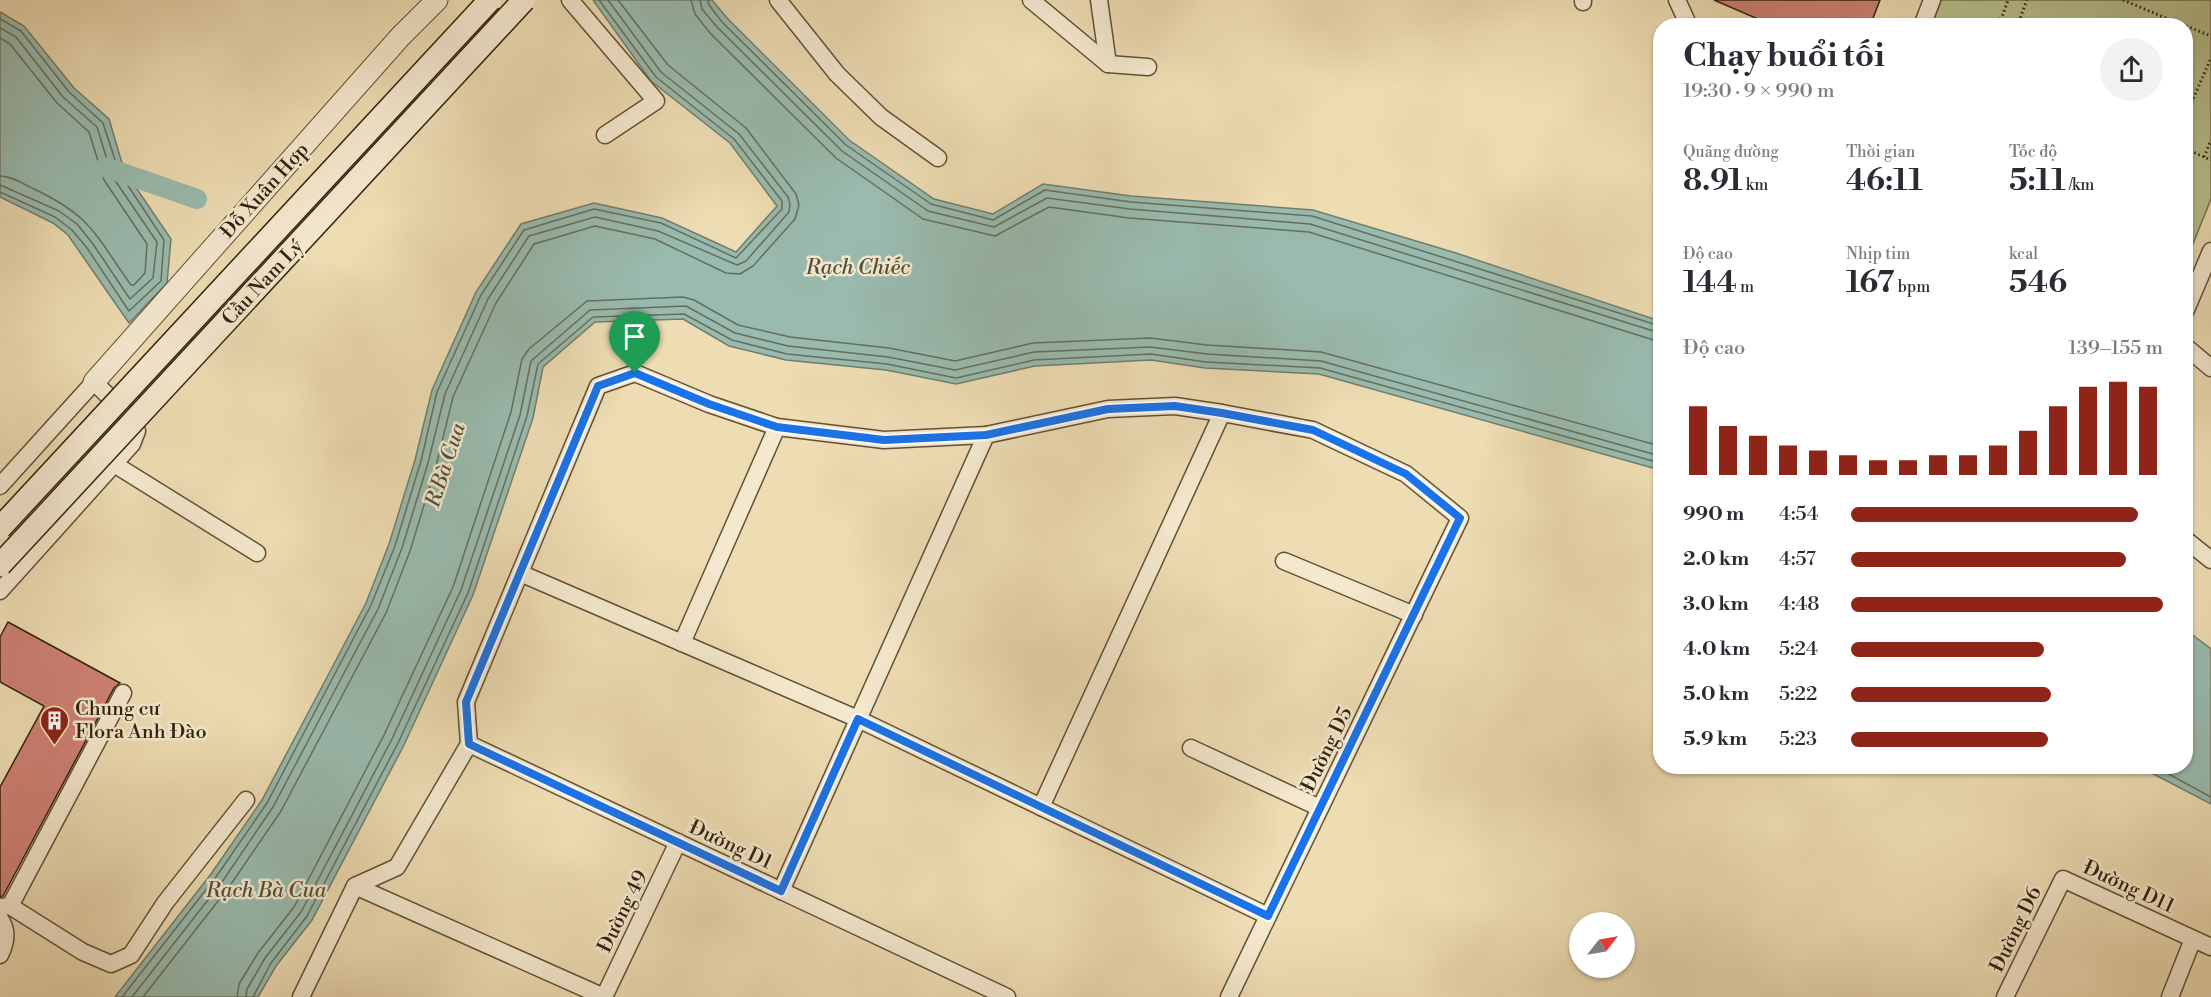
<!DOCTYPE html>
<html lang="vi">
<head>
<meta charset="utf-8">
<style>
  body { margin:0; font-family:"Libre Bodoni",serif; background:#f2f2f3; color:#2b2b33; height:100vh; display:flex; flex-direction:column; font-size:22px; white-space:nowrap }
  * { box-sizing:border-box; margin:0 }
  p { font-size:20px; color:#7c7c81 }
  .icon { flex:none; width:33px; height:33px; fill:none; stroke:currentColor; stroke-width:2; stroke-linecap:round; stroke-linejoin:round }
  .map { position:relative; flex:1; overflow:hidden }
  .details { position:absolute; left:1653px; top:18px; width:540px; height:756px; display:flex; flex-direction:column; background:#fff; border-radius:24px; box-shadow:0 2px 4px #0004 }
  .details>* { flex:none }
  .needle { width:39px; rotate:59deg }
  .tools { position:absolute; left:1569px; top:912px; display:grid; gap:12px }
  .tools a { display:grid; place-items:center; width:66px; height:66px; border-radius:50%; background:#fff; box-shadow:0 2px 4px #0004; font-size:30px }
  .pin { position:absolute; display:grid; place-items:center; width:51px; height:51px; color:#fff; margin:-62px -26px; border-radius:50% 50% 50% 0; rotate:-45deg; box-shadow:0 0 6px #0007 }
  .pin .icon { rotate:45deg }
  .round { display:grid; place-items:center; flex:none; width:63px; height:63px; border-radius:32px; background:#f2f2f3 }
  .headline { display:flex; align-items:center; justify-content:space-between; height:102px; padding:0 30px }
  h1 { font-size:33px; font-weight:700; line-height:45px }
  .figures { display:grid; grid-template-columns:repeat(3,1fr); gap:9px; height:102px; padding:6px 30px }
  .figures div { display:grid; align-content:center }
  .figures b { font-size:30px; font-weight:700 }
  .figures small { font-size:16px; font-weight:400 }
  .figures p { font-size:16px }
  .chart { height:168px; padding:12px 30px }
  .chart p { display:flex; justify-content:space-between }
  .chart svg { width:100%; height:108px; margin-top:6px; stroke:#8f2418; stroke-width:6 }
  ul { padding:0 30px; list-style:none; font-size:20px }
  li { display:grid; grid-template-columns:96px 72px 1fr; align-items:center; height:45px }
  li i { height:15px; border-radius:8px; background:#8f2418 }
  .map>svg:first-child { display:block }
  .green { fill:#b6c18e; stroke:#74724d; stroke-width:1.5 }
  .water { fill:#99bbaf; stroke:#707e6e; stroke-width:1.5 }
  .lines { fill:none; stroke-linecap:round; stroke-linejoin:round }
  .shore { stroke:#666f5e; stroke-width:1.5 }
  .canal { stroke:#99bbaf; stroke-width:20 }
  .building { fill:#ce8174; stroke:#32230c; stroke-width:1.5 }
  .minor-casing { stroke:#615136; stroke-width:19 }
  .tertiary-casing { stroke:#615136; stroke-width:23 }
  .path { stroke:#32230c; stroke-width:3; stroke-dasharray:1.5 3; stroke-linecap:butt }
  .minor { stroke:#f4e8ce; stroke-width:16 }
  .tertiary { stroke:#f4e8ce; stroke-width:21 }
  .secondary-bridge-casing { stroke:#32230c; stroke-width:25; stroke-linecap:butt }
  .secondary-bridge { stroke:#f4e8ce; stroke-width:22 }
  .route-casing { stroke:#fff; stroke-width:12 }
  .route { stroke:#1a73e8; stroke-width:8 }
  .labels { text-anchor:middle; stroke-width:5; stroke-linejoin:round; paint-order:stroke }
  .street-label { font-size:20px; fill:#32230c; stroke:#f4e8ce }
  .poi-label { font-size:20px; fill:#32230c; stroke:#f4e8ce; text-anchor:start }
  .water-label { font-size:21px; font-style:italic; fill:#51513d; stroke:#f4e8ce }
</style>
</head>
<body>
<div class="map">
<svg width="2211" height="997" viewBox="0 0 2211 997">
  <rect width="100%" height="100%" fill="#eedcb3"/>
  <filter id="stains"><feTurbulence type="fractalNoise" baseFrequency=".00333" numOctaves="4"/><feColorMatrix values="0 0 0 0 .2 0 0 0 0 .09 0 0 0 0 .02 0 0 0 .5 -.17"/></filter>
  <radialGradient id="worn" r=".72"><stop offset=".6" stop-color="#630" stop-opacity="0"/><stop offset="1" stop-color="#630" stop-opacity=".3"/></radialGradient>
  <path class="green" d="M1938,0H2211V199L2186,261V26H1927Z"/>
  <g class="water">
    <path d="M593,0H712L727,18L849,140L934,199L993,214L1043,184L1131,196L1313,210L1456,253L1660,321V470L1319,374L1205,368L1151,360L1035,366L956,384L886,370L786,360L729,346L683,319L595,322L543,367L533,418L473,595L404,745L312,920L276,966L258,997H115L211,874L262,800L325,681L366,603L389,544L415,460L432,390L476,292L521,224L594,203L662,218L736,252L777,206L730,143L651,81Z"/>
    <path d="M0,12L24,26L74,88L109,119L124,170L171,239L167,283L129,323L68,235L53,223L0,197Z"/>
    <path d="M2186,630L2211,649V804L2140,767L2186,766Z"/>
  </g>
  <g class="lines">
    <g class="shore">
      <path d="M691,0L695,14L710,33L836,158L923,219L995,236L1049,207L1129,218L1309,232L1660,342"/>
      <path d="M700,0L702,9L717,27L842,151L928,211L994,227L1047,198L1130,209L1310,224L1660,333"/>
      <path d="M708,0L709,5L722,22L846,145L931,204L993,220L1045,190L1131,202L1312,216L1660,326"/>
      <path d="M0,19L21,31L69,92L103,123L119,172L164,240L161,281L129,311L87,248L72,230L55,217L0,192"/>
      <path d="M0,28L16,37L63,97L97,127L112,176L157,242L153,278L130,299L93,244L77,224L59,211L0,185"/>
      <path d="M0,38L10,44L57,103L89,132L104,180L147,244L145,273L134,285H131C95,235 93,217 34,189C23,184 12,176 0,176"/>
      <path d="M2154,766L2211,797"/>
      <path d="M122,997L216,877L267,803L371,605L395,546L421,461L437,392L481,295L524,230L594,209L661,223L736,258L782,209V201L734,139L656,77L599,0"/>
      <path d="M132,997L222,882L273,807L378,609L402,548L428,463L445,394L488,299L529,236L595,217L658,231L737,265L746,261L789,212L790,204L788,197L739,134L661,72L608,0"/>
      <path d="M143,997L229,887L281,811L386,613L410,551L436,466L453,397L496,303L534,244L595,226L655,239L726,273L740,274L753,266L795,219L799,205L796,194L746,128L668,65L618,0"/>
      <path d="M237,997L239,984L258,953L294,907L384,735L453,587L511,412L522,359L529,349L587,301L683,297L694,300L738,325L790,337L889,348L955,361L1033,343L1150,338L1207,345L1321,352L1660,446"/>
      <path d="M246,997L247,989L265,958L301,912L392,739L461,590L520,415L531,361L590,310L686,306L735,333L788,346L888,357L955,370L1034,352L1150,347L1207,354L1321,361L1660,456"/>
      <path d="M253,997L271,963L307,916L398,743L468,593L527,416L538,364L593,317L684,314L732,340L787,354L887,364L956,378L1034,360L1151,354L1206,362L1320,368L1660,463"/>
    </g>
    <path class="canal" d="M105,167L197,199"/>
  </g>
  <g class="building">
    <path d="M1714,0H1880L1870,26H1774Z"/>
    <path d="M8,622L120,683L114,688L3,896L0,897V787L44,706L0,682V637Z"/>
  </g>
  <g class="lines">
    <defs>
      <g id="minor">
        <path d="M570,0L656,101L605,135"/>
        <path d="M778,0L837,74L881,117L938,158"/>
        <path d="M1031,0L1108,64L1148,67"/>
        <path d="M1099,0L1108,64"/>
        <path d="M1583,0V2"/>
        <path d="M1677,0L1689,26"/>
        <path d="M1922,26L1932,0"/>
        <path d="M2186,310L2211,251"/>
        <path d="M2186,347L2211,368"/>
        <path d="M114,464L257,553"/>
        <path d="M0,486L94,382L133,420L137,431L132,444L0,591"/>
        <path d="M2186,540L2211,560"/>
        <path d="M1284,561L1414,615"/>
        <path d="M520,573L858,719L1268,916"/>
        <path d="M682,643L777,427"/>
        <path d="M469,744L1007,997"/>
        <path d="M1191,748L1320,808"/>
        <path d="M1041,807L1222,413"/>
        <path d="M355,886L604,997"/>
        <path d="M781,891L986,435"/>
        <path d="M10,906L83,952L111,964L131,955L165,903L246,800"/>
        <path d="M1,907L10,906L123,693"/>
        <path d="M0,919C8,930 6,943 0,955"/>
        <path d="M301,997L355,886L397,867L469,744L466,702L598,386L635,373L709,404L777,427L884,440L986,435L1108,409L1175,406L1222,413L1313,430L1406,474L1460,518L1229,997"/>
        <path d="M604,997L678,842"/>
        <path d="M2005,997L2063,879L2211,947"/>
        <path d="M2170,997L2193,939"/>
      </g>
      <path id="tertiary" d="M94,382L400,37L437,0"/>
    </defs>
    <use href="#minor" class="minor-casing"/>
    <use href="#tertiary" class="tertiary-casing"/>
    <g class="path">
      <path d="M2123,0L2185,26"/>
      <path d="M1994,26L2002,17L2008,0"/>
      <path d="M2017,26L2027,0"/>
      <path d="M2186,26L2211,36"/>
      <path d="M2186,115L2211,58"/>
      <path d="M2186,149L2211,160"/>
      <path d="M2204,157L2211,140"/>
    </g>
    <use href="#minor" class="minor"/>
    <use href="#tertiary" class="tertiary"/>
    <defs>
      <g id="secondary-bridge">
        <path d="M0,528L490,0"/>
        <path d="M0,565L524,0"/>
      </g>
    </defs>
    <use href="#secondary-bridge" class="secondary-bridge-casing"/>
    <use href="#secondary-bridge" class="secondary-bridge"/>
  </g>
  <g class="lines">
    <defs>
      <path id="route" d="M635,373L709,404L777,427L884,440L986,435L1108,409L1175,406L1222,413L1313,430L1406,474L1460,518L1268,916L858,719L781,891L469,744L466,702L598,386Z"/>
    </defs>
    <use href="#route" class="route-casing"/>
    <use href="#route" class="route"/>
  </g>
  <defs>
    <symbol id="building-pin" viewBox="-11 -11 22 30"><path d="M0 17L-7.5 6A9.5 9.5 0 1 1 7.5 6Z" fill="#8f2418" stroke="#f4e8ce"/><path d="M-4-6H4V6H1V3H-1V6H-4ZM-2.5-4.3h1.7v1.8h-1.7ZM.8-4.3h1.7v1.8H.8ZM-2.5-1h1.7V.8h-1.7ZM.8-1h1.7V.8H.8Z" fill="#fff"/></symbol>
  </defs>
  <g fill-rule="evenodd">
    <use href="#building-pin" x="38" y="704" width="33" height="45"/>
  </g>
  <g class="labels">
    <g class="street-label">
      <text transform="translate(264 190) rotate(-48)" y="7">Đỗ Xuân Hợp</text>
      <text transform="translate(262 282) rotate(-47)" y="7">Cầu Nam Lý</text>
      <text transform="translate(1326 749) rotate(-64)" y="7">Đường D5</text>
      <text transform="translate(731 844) rotate(25)" y="7">Đường D1</text>
      <text transform="translate(2129 886) rotate(25)" y="7">Đường D11</text>
      <text transform="translate(622 911) rotate(-64)" y="7">Đường 49</text>
      <text transform="translate(2015 929) rotate(-64)" y="7">Đường D6</text>
    </g>
    <g class="poi-label">
      <text x="75" y="715">Chung cư<tspan x="75" dy="23">Flora Anh Đào</tspan></text>
    </g>
    <g class="water-label">
      <text x="858" y="274">Rạch Chiếc</text>
      <text transform="translate(445 465) rotate(-72)" y="7">R.Bà Cua</text>
      <text x="266" y="897">Rạch Bà Cua</text>
    </g>
  </g>
  <rect width="100%" height="100%" filter="url(#stains)"/>
  <rect width="100%" height="100%" fill="url(#worn)"/>
</svg>
<div class="tools">
<a><svg class="needle" viewBox="-14 -14 28 28"><path d="M0-13l5 13h-10z" fill="#e53935"/><path d="M0 13l5-13h-10z" fill="#7c7c81"/></svg></a>
</div>
<div class="pin" style="left:635px;top:373px;background:#1e9e55"><svg class="icon" aria-label="arrive" viewBox="0 0 24 24"><path d="M6 21V4h12l-3 4 3 4H6"/></svg></div>
<section class="details">
<div class="headline"><div><h1>Chạy buổi tối</h1><p>19:30 · 9 × 990 m</p></div><a class="round"><svg class="icon" aria-label="share" viewBox="0 0 24 24"><path d="M12 15V3M7 8l5-5 5 5M5 13v7h14v-7"/></svg></a></div>
<div class="figures">
<div><p>Quãng đường</p><b>8.91<small> km</small></b></div>
<div><p>Thời gian</p><b>46:11</b></div>
<div><p>Tốc độ</p><b>5:11<small> /km</small></b></div>
</div>
<div class="figures">
<div><p>Độ cao</p><b>144<small> m</small></b></div>
<div><p>Nhịp tim</p><b>167<small> bpm</small></b></div>
<div><p>kcal</p><b>546</b></div>
</div>
<div class="chart"><p><span>Độ cao</span>139–155 m</p>
<svg viewBox="0 0 160 44" preserveAspectRatio="none"><path d="M5 44V16M15 44V24M25 44V28M35 44V32M45 44V34M55 44V36M65 44V38M75 44V38M85 44V36M95 44V36M105 44V32M115 44V26M125 44V16M135 44V8M145 44V6M155 44V8"/></svg>
</div>
<ul>
<li><b>990 m</b>4:54<i style="width:92%"></i></li>
<li><b>2.0 km</b>4:57<i style="width:88%"></i></li>
<li><b>3.0 km</b>4:48<i style="width:100%"></i></li>
<li><b>4.0 km</b>5:24<i style="width:62%"></i></li>
<li><b>5.0 km</b>5:22<i style="width:64%"></i></li>
<li><b>5.9 km</b>5:23<i style="width:63%"></i></li>
</ul>
</section>
</div>
</body>
</html>
